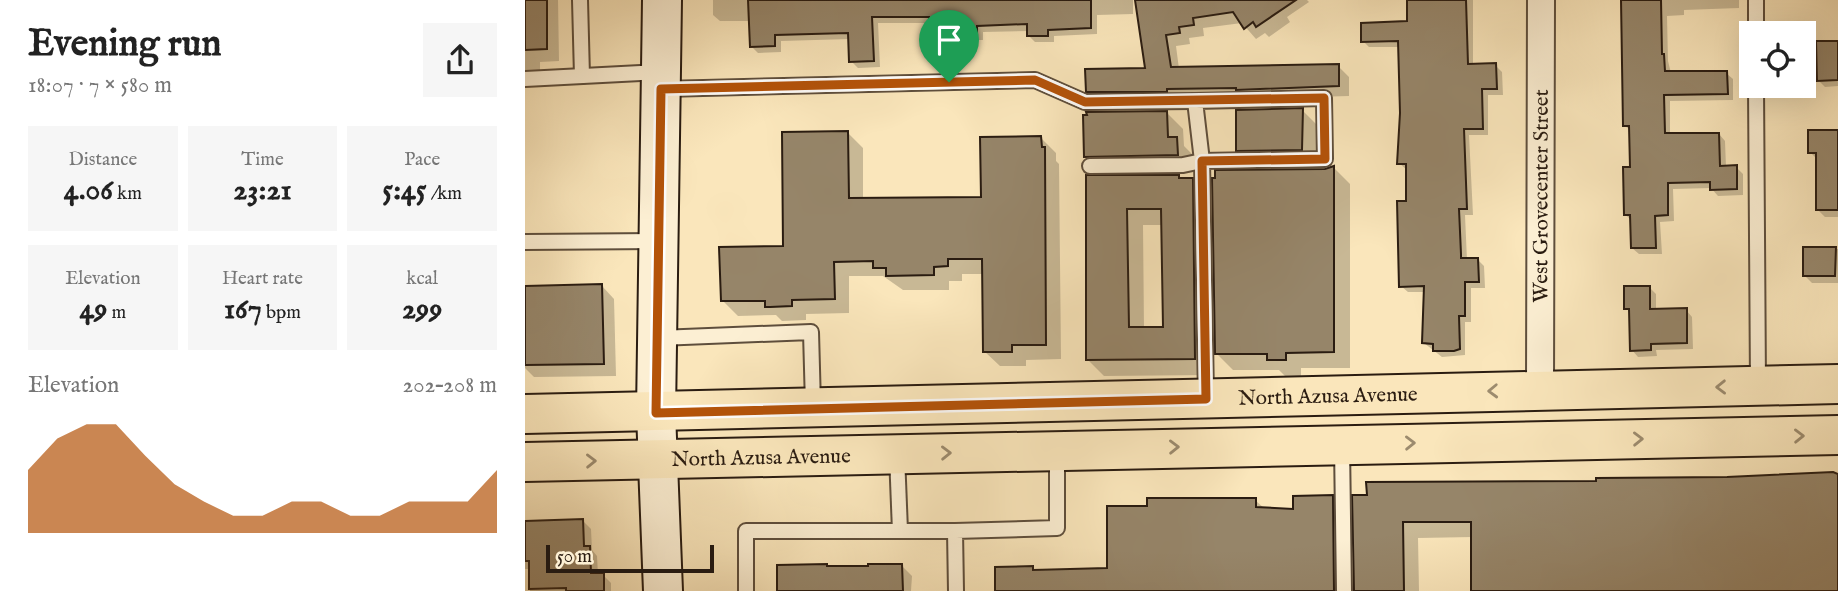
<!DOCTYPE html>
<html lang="en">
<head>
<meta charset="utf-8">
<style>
  body { margin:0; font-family:"IM FELL English",serif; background:#f6f6f6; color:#222; height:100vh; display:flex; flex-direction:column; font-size:26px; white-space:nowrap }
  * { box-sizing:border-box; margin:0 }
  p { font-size:23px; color:#767676 }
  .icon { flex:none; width:38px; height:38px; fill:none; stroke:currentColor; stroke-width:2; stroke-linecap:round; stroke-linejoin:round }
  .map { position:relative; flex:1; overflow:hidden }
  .panel { display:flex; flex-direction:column; background:#fff; width:525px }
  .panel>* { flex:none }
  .fabs { position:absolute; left:1214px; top:21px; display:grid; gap:14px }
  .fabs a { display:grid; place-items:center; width:77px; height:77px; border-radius:0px; background:#fff; box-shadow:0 7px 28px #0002; font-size:35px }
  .scale { position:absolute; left:21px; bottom:18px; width:168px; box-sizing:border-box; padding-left:7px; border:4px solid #2a1c11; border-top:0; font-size:19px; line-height:24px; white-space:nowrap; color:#2a1c11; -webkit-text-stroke:5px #fcefd3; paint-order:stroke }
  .pin { position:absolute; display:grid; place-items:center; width:60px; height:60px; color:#fff; margin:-72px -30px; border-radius:50% 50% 50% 0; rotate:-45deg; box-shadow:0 0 7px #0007 }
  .pin .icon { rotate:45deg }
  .round { display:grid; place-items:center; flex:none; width:74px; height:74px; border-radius:0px; background:#f6f6f6 }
  .headline { display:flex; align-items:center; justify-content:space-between; height:119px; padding:0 28px }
  h1 { font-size:38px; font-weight:800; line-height:52px }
  .figures { display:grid; grid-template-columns:repeat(3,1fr); gap:10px; height:119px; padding:7px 28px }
  .figures div { display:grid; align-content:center; border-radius:0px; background:#f6f6f6; text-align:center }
  .figures b { font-size:30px; font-weight:800 }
  .figures small { font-size:19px; font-weight:400 }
  .figures p { font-size:19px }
  .chart { height:196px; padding:14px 28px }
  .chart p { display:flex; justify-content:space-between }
  .chart svg { width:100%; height:126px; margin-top:7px; fill:#b45309; opacity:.7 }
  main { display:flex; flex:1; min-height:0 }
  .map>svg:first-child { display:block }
  .shadow { fill:#0003; fill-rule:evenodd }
  .building { fill:#968569; stroke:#2a1c11; stroke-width:2; fill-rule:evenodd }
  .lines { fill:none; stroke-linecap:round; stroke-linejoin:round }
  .lane-casing { stroke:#5e4e3c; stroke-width:18 }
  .street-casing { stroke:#5e4e3c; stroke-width:30 }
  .secondary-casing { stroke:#2a1c11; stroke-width:42 }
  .primary-casing { stroke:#2a1c11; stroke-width:42 }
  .lane { stroke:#fcefd3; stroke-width:14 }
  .street { stroke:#fcefd3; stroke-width:26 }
  .secondary { stroke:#fcefd3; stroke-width:38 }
  .primary { stroke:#fae6bb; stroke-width:38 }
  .oneway { stroke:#9c8b6e }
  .route-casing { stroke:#fff; stroke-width:14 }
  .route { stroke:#b45309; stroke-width:9 }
  .labels { text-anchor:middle; stroke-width:5; stroke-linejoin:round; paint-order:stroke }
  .street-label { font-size:21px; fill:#2a1c11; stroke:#fcefd3 }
</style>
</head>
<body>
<main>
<section class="panel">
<div class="headline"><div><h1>Evening run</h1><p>18:07 · 7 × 580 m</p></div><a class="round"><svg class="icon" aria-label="share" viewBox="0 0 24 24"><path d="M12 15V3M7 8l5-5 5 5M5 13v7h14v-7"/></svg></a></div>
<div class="figures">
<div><p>Distance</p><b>4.06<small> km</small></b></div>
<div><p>Time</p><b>23:21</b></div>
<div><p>Pace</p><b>5:45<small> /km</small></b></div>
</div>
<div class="figures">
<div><p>Elevation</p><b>49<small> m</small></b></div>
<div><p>Heart rate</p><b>167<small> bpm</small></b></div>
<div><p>kcal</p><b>299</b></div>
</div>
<div class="chart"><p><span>Elevation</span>202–208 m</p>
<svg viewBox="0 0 160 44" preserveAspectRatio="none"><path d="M0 44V22L10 11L20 6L30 6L40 17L50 27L60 33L70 38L80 38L90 33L100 33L110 38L120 38L130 33L140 33L150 33L160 22V44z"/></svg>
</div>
</section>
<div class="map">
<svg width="1313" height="591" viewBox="0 0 1313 591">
  <rect width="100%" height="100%" fill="#fae6bb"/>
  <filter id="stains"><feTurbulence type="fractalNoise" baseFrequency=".00286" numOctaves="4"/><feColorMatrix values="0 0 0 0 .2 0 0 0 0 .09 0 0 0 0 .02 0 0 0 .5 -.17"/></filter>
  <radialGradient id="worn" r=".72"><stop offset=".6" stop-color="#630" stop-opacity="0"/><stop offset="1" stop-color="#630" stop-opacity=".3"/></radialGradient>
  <g class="shadow">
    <path d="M0,0H33L34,61L15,62V74H0Z"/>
    <path d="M188,0H608V14L572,15V34L529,36V42H510L504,36V31L458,32V40H425L419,34L418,26H412L409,23H353L355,67L333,68L326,61L325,39L256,41V52L233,53L227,47L226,21H195L188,15Z"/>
    <path d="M612,0H782L784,2L762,17L765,22L744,37L740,33L731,39L717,23L678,28L679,36L664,38L665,44L651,46L654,69L813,66L824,77V96L575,103L564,92L621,69Z"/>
    <path d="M884,0H948V66L970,65L977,72L978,95H963V135H944L948,215H940L942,260H953L959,266L960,288H946V322H940V355L917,357L899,343L901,292H883L876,286L883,203L882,170L874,163L875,47H844L838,41L884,23Z"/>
    <path d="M1099,0H1214V8L1159,10V15L1142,16L1143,61L1146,73H1201L1208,79V100L1145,101V135L1194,134L1200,141L1201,167H1211L1218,174V195L1193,196L1186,188L1148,189L1149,221L1135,222L1137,254H1114L1107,248V221L1101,215L1106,169V131L1099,125Z"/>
    <path d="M1313,43V86L1300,87L1293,80Z"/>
    <path d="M777,110L793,126V166L729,167L712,150Z"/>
    <path d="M642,113L658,129L659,146L668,155V171L587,173V176H653L656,180H667L683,196L686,375L579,376L562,359L582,176L562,157ZM618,225H638L639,328L619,329Z"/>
    <path d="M1313,132V217H1300L1293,210L1292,159L1285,152Z"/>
    <path d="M323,133L338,148V200L457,199L516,138L531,153V161L534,164L536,359L501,360V366H475L459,351L458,274H437V281H424V290H378L358,276H324V313L281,314V320L257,321L251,315L213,316L198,301L260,247Z"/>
    <path d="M809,168L825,184V368H776V376H760L754,370H708L692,354Z"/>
    <path d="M1280,249H1313V283H1287L1279,275Z"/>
    <path d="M77,286L89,299L91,376L9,377L0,368V287Z"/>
    <path d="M1124,287L1131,294V311L1161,310L1167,317L1168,349L1131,350L1132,356L1113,357L1107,350L1106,313L1101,308Z"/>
    <path d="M1313,474V591H948V537L893,538L894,591H830L829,497L1073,483Z"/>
    <path d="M807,497L823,513L824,591H472L507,568L510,572L584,570L624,508L730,500L740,509L769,510Z"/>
    <path d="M58,521L66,529L67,550L72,556L73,575H78L86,583V591H5V569H0V522Z"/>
    <path d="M377,566L387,576L386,591H254L345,568Z"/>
  </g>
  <g class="building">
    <path d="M0,0H22V49L0,50Z"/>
    <path d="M223,0H566V28L523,30V36H502V24L452,26V34H417L416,20H404V17H347L349,61L324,62L323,33L250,35V46L225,47Z"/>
    <path d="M610,0H771L731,27L728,22L719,29L708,12L668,18L669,25L654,27L655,33L641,35L646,67L814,64V86L711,90V88L642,89V92H561L560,69L620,68Z"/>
    <path d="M882,0H941L943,64L971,63L972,89H957L958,129H939L942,209H934L936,254V258H953L954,282H940V316H934L935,349L929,351H908V344L897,343L899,286L874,287L872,201H881V164H872L875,113L873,41L836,42V23L882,21Z"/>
    <path d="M1096,0H1136L1137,54H1139L1140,71H1202L1203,94L1139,95L1140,133H1194L1195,166L1212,165V189L1185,190V182L1143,183V215L1130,216L1131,248H1106L1105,215H1099L1098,167H1105L1104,126H1098Z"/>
    <path d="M1291,41H1313V80L1292,81Z"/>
    <path d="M778,108L777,150L711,151V110Z"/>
    <path d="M642,111L643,137H652L653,155L559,157L558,115H562L561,112Z"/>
    <path d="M1283,130H1313V210H1291V153H1283Z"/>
    <path d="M323,131L324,198L456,197L455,137L516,136L517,147H520L521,345H487V352H458L457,259H423V266L409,267V275L361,276V268H348V261L309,262L310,299L267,300V306L245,307H240V301H196L194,247L258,246L257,132Z"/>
    <path d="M809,166V352L761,353V360H742V354H690L687,178H690V170L800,169Z"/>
    <path d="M561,175H654V178H668L670,359L561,360ZM602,209H636L638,327H604Z"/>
    <path d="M1278,247H1311L1310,276H1278Z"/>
    <path d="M77,284L79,364L0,365V286Z"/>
    <path d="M1099,286H1125V309L1162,308V343L1126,344V350L1105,351L1104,309H1099Z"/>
    <path d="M1308,472L1313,474V591H946V522H878L879,591H829L827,495H842L841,482L1071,481V478L1202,477Z"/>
    <path d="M808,495L809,591H470V567L508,566V570L582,568V506H622V498H731V507L768,509V496Z"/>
    <path d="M58,519L59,546H65L66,573H79V591H41V588L4,589V561H0V521Z"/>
    <path d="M302,564V566H343V564H377L378,591H252V565Z"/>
  </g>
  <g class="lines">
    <defs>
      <g id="lane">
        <path d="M55,0L57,76"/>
        <path d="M1231,0V33"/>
        <path d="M0,79L135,72"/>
        <path d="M1231,86L1233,385"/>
        <path d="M138,89L510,80L560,102L670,101"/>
        <path d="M565,166L658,165L677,161L800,159L799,98L670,101L677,161L681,398"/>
        <path d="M0,242L133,241"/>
        <path d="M134,338L286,332L288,405"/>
        <path d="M817,445L819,591"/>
        <path d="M372,455L375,531"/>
        <path d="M221,591V531H430"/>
        <path d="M431,591L430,531L532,528V454"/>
      </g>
      <g id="street">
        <path id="s1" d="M1015,390L1016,0"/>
      </g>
      <path id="secondary" d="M137,0L131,413L138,591"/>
      <g id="primary">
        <path id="s2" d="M0,414L1313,384"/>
        <path id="s3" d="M0,462L1313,435"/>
      </g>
    </defs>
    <use href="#lane" class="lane-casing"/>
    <use href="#street" class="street-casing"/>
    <use href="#secondary" class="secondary-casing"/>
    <use href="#primary" class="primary-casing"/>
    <use href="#lane" class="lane"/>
    <use href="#street" class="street"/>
    <use href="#secondary" class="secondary"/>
    <use href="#primary" class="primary"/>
  </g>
  <defs><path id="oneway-chevron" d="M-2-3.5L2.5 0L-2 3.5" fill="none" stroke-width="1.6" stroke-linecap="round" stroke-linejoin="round" transform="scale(1.75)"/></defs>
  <g class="oneway">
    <use href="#oneway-chevron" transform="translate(1196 387) rotate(179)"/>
    <use href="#oneway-chevron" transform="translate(968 391) rotate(178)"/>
    <use href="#oneway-chevron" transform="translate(1274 436) rotate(-1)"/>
    <use href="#oneway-chevron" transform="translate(1113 439) rotate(-1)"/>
    <use href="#oneway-chevron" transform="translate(885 443) rotate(-1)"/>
    <use href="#oneway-chevron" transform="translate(649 447) rotate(-1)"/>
    <use href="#oneway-chevron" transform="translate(421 453) rotate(-1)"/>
    <use href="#oneway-chevron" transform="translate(66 461) rotate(-1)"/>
  </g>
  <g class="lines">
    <defs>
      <path id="route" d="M510,80L560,102L799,98L800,159L677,161L681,399L131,413L136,89Z"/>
    </defs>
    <use href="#route" class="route-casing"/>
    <use href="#route" class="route"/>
  </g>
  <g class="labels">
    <g class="street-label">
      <text dy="7" stroke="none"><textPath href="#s1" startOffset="194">West Grovecenter Street</textPath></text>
      <text dy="7" stroke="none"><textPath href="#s2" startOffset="803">North Azusa Avenue</textPath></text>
      <text dy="7" stroke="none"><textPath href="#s3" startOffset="236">North Azusa Avenue</textPath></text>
    </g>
  </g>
  <rect width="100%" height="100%" filter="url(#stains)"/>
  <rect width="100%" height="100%" fill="url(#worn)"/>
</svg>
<div class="fabs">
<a><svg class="icon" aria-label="locate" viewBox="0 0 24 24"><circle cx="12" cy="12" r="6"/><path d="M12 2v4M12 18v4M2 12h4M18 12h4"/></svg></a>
</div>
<div class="scale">50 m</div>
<div class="pin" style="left:424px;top:82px;background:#1e9e55"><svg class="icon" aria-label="arrive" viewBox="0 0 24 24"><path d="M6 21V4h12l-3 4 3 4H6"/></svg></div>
</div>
</main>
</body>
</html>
